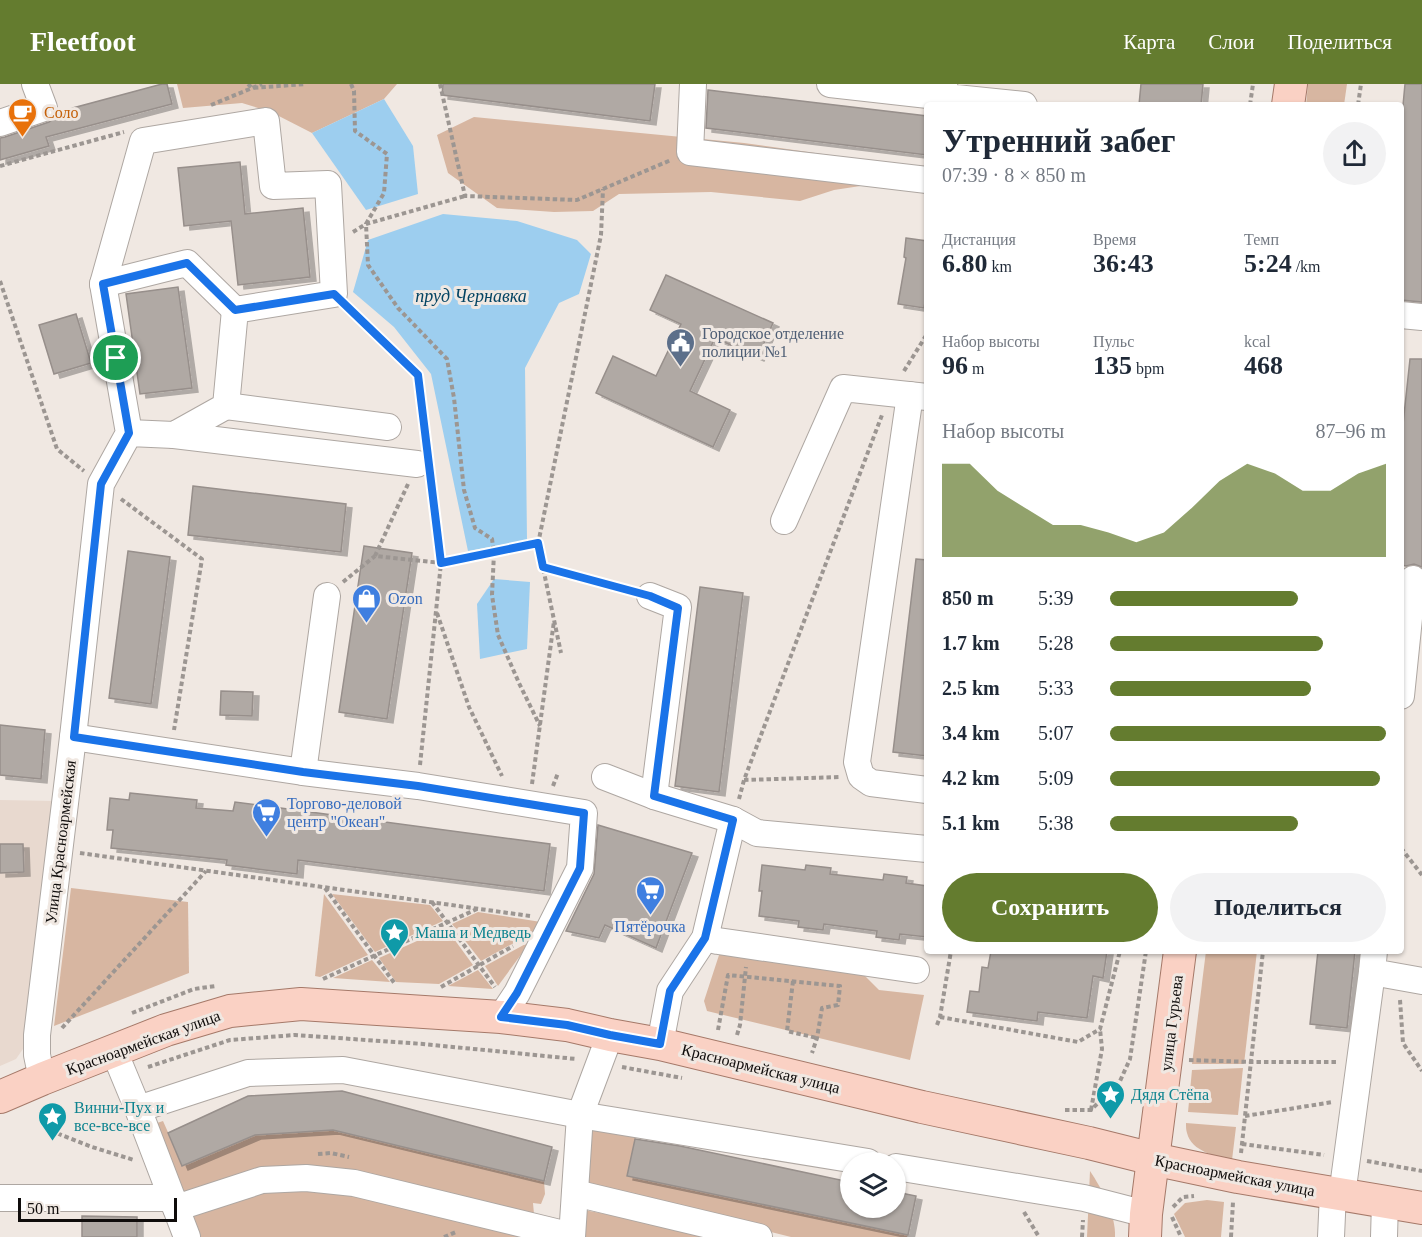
<!DOCTYPE html>
<html lang="ru">
<head>
<meta charset="utf-8">
<style>
  body { margin:0; font-family:"Times New Roman",serif; background:#f2f2f3; color:#1f2937; height:100vh; display:flex; flex-direction:column; font-size:22px; white-space:nowrap }
  * { box-sizing:border-box; margin:0 }
  p { font-size:20px; color:#747a83 }
  .icon { flex:none; width:33px; height:33px; fill:none; stroke:currentColor; stroke-width:2; stroke-linecap:round; stroke-linejoin:round }
  .map { position:relative; flex:1; overflow:hidden }
  .panel { position:absolute; left:924px; top:18px; width:480px; height:852px; display:flex; flex-direction:column; background:#fff; border-radius:6px; box-shadow:0 2px 4px #0004 }
  .panel>* { flex:none }
  .tools { position:absolute; left:840px; top:1068px; display:grid; gap:12px }
  .tools a { display:grid; place-items:center; width:66px; height:66px; border-radius:50%; background:#fff; box-shadow:0 2px 4px #0004; font-size:30px }
  .scale { position:absolute; left:18px; bottom:15px; width:159px; box-sizing:border-box; padding-left:6px; border:3px solid #0f0c0b; border-top:0; font-size:16px; line-height:21px; white-space:nowrap; color:#0f0c0b; -webkit-text-stroke:4px #f0e8e2; paint-order:stroke }
  .pin { position:absolute; display:grid; place-items:center; width:51px; height:51px; color:#fff; margin:-26px; border:3px solid #fff; border-radius:50%; box-shadow:0 2px 6px #0007 }
  .round { display:grid; place-items:center; flex:none; width:63px; height:63px; border-radius:32px; background:#f2f2f3 }
  .overview { display:flex; align-items:center; justify-content:space-between; height:102px; padding:0 18px }
  h1 { font-size:33px; font-weight:700; line-height:45px }
  .figures { display:grid; grid-template-columns:repeat(3,1fr); gap:9px; height:102px; padding:6px 18px }
  .figures div { display:grid; align-content:center }
  .figures b { font-size:26px; font-weight:700 }
  .figures small { font-size:16px; font-weight:400 }
  .figures p { font-size:16px }
  .chart { height:168px; padding:12px 18px }
  .chart p { display:flex; justify-content:space-between }
  .chart svg { width:100%; height:108px; margin-top:6px; fill:#647c2f; opacity:.7 }
  .button { display:flex; gap:12px; margin-top:auto; padding:12px 18px }
  .button a { flex:1; height:69px; border-radius:36px; background:#647c2f; color:#fff; font-size:24px; font-weight:700; line-height:69px; text-align:center }
  .button a+a { background:#f2f2f3; color:#1f2937 }
  ul { padding:0 18px; list-style:none; font-size:20px }
  li { display:grid; grid-template-columns:96px 72px 1fr; align-items:center; height:45px }
  li i { height:15px; border-radius:8px; background:#647c2f }
  header { display:flex; align-items:center; gap:36px; box-sizing:border-box; height:84px; padding:0 30px; background:#647c2f; color:#fff }
  header strong { font-size:28px }
  nav { display:flex; gap:33px; margin-inline-start:auto; font-size:21px }
  .map>svg:first-child { display:block }
  .built { fill:#e8d9cf }
  .green { fill:#d7b6a1 }
  .water { fill:#9dceef }
  .building { fill:#b0a9a4; stroke:#978f8b; stroke-width:1.5; filter:url(#shadow) }
  .lines { fill:none; stroke-linecap:round; stroke-linejoin:round }
  .minor-casing { stroke:#aea7a2; stroke-width:28 }
  .major-casing { stroke:#a57969; stroke-width:34 }
  .path { stroke:#9c9692; stroke-width:4; stroke-dasharray:4.5 3; stroke-linecap:butt }
  .minor { stroke:#fff; stroke-width:26 }
  .major { stroke:#fad1c4; stroke-width:32 }
  .path-bridge { stroke:#9c9692; stroke-width:4; stroke-dasharray:4.5 3; stroke-linecap:butt }
  .route-casing { stroke:#fff; stroke-width:12 }
  .route { stroke:#1a73e8; stroke-width:8 }
  .labels { text-anchor:middle; stroke-width:6; stroke-linejoin:round; paint-order:stroke }
  .food-label { font-size:16px; fill:#c56008; stroke:#f0e8e2; text-anchor:start }
  .service-label { font-size:16px; fill:#4e5e75; stroke:#f0e8e2; text-anchor:start }
  .shop-label { font-size:16px; fill:#366cbe; stroke:#f0e8e2; text-anchor:start }
  .street-label { font-size:16px; fill:#0f0c0b; stroke:#f0e8e2 }
  .culture-label { font-size:16px; fill:#0d838f; stroke:#f0e8e2; text-anchor:start }
  .water-label { font-size:18px; font-style:italic; fill:#044463; stroke:#f0e8e2 }
</style>
</head>
<body>
<header>
<strong>Fleetfoot</strong>
<nav><a>Карта</a><a>Слои</a><a>Поделиться</a></nav>
</header>
<div class="map">
<svg width="1422" height="1153" viewBox="0 0 1422 1153">
  <defs>
    <filter id="shadow"><feDropShadow dx="6" dy="4" stdDeviation="0" flood-color="#0004"/></filter>
  </defs>
  <rect width="100%" height="100%" fill="#f0e8e2"/>
  <path class="built" d="M0,716L55,717L25,962L16,975L0,982Z"/>
  <g class="green">
    <path d="M177,0H397L384,15L312,49L271,28L242,19L183,24Z"/>
    <path d="M1308,0H1347L1344,21H1306Z"/>
    <path d="M474,33L744,59L865,76L867,101L834,106L800,117L711,108L619,110L593,127L554,128L497,124L448,89L437,51Z"/>
    <path d="M71,804L188,818L189,889L54,942Z"/>
    <path d="M324,810L368,871L320,893L315,892Z"/>
    <path d="M332,810L430,821L443,837L375,868Z"/>
    <path d="M478,828L541,838L532,849L481,877L452,840Z"/>
    <path d="M446,844L473,881L439,900L396,898L379,874Z"/>
    <path d="M531,857L498,902L485,882Z"/>
    <path d="M1206,867H1257L1244,980H1192Z"/>
    <path d="M720,868L858,885L879,906L924,911L910,976L707,927L704,917Z"/>
    <path d="M372,876L390,898L333,894Z"/>
    <path d="M478,886L493,905L448,902Z"/>
    <path d="M1243,984L1238,1031L1188,1028L1192,986Z"/>
    <path d="M580,1031L641,1041L636,1053L628,1092L908,1151L907,1153H791L594,1103L576,1089Z"/>
    <path d="M163,1037L183,1082L255,1051L333,1046L544,1097L545,1110L541,1120L533,1119L536,1153H187L145,1043Z"/>
    <path d="M1186,1039L1236,1043L1232,1076C1216,1072 1192,1068 1187,1049C1186,1046 1186,1043 1186,1039Z"/>
    <path d="M1090,1087C1102,1105 1116,1131 1115,1153H1087Z"/>
    <path d="M1207,1116L1224,1118L1221,1153H1185L1174,1130L1185,1119Z"/>
    <path d="M584,1126L728,1153H579Z"/>
  </g>
  <g class="water">
    <path d="M384,15L413,62L418,110L366,126L312,49Z"/>
    <path d="M443,130L517,137L577,156L591,170L579,210L559,219L525,284L527,456L468,467L431,290L394,243L353,208L368,156Z"/>
    <path d="M494,495L530,498L527,565L480,575L477,520Z"/>
  </g>
  <g class="building">
    <path d="M162,0H167L172,20L46,53L49,62L0,76V54L5,53L49,38L55,34L58,28Z"/>
    <path d="M443,0H655L650,37L442,11Z"/>
    <path d="M1141,0H1203L1201,21H1139Z"/>
    <path d="M1405,0H1422V218L1401,216V43Z"/>
    <path d="M708,6L927,32V71L706,44Z"/>
    <path d="M240,78L245,130L303,124L310,193L238,201L231,137L184,142L178,84Z"/>
    <path d="M906,154L927,157V207L924,224L898,220L906,174L904,173Z"/>
    <path d="M666,191L773,239L758,273L715,254L690,307L730,326L713,363L596,309L613,272L656,292L681,240L650,226Z"/>
    <path d="M178,203L192,304L140,310L126,210Z"/>
    <path d="M76,230L91,279L54,290L39,241Z"/>
    <path d="M1410,275H1422V483L1414,480L1406,482L1401,481V359Z"/>
    <path d="M193,402L346,420L341,468L188,451Z"/>
    <path d="M364,462L412,469L387,635L339,628Z"/>
    <path d="M128,467L170,473L151,620L109,614Z"/>
    <path d="M916,475L927,476V672L893,668Z"/>
    <path d="M700,503L743,509L719,708L675,702Z"/>
    <path d="M221,607L253,608L252,632L220,631Z"/>
    <path d="M0,641L45,646L41,695L0,691Z"/>
    <path d="M130,709L197,716L196,724L233,727L235,718L550,760L544,807L298,776L297,790L226,781L227,776L111,764L113,746H107L110,714L129,716Z"/>
    <path d="M598,741L692,769L656,864L605,841L599,854L566,847L594,790Z"/>
    <path d="M0,760H23L24,788L0,789Z"/>
    <path d="M762,781L805,786L806,781L831,784L830,790L883,796L884,790L907,793L906,799L927,802V853L900,850L899,856L876,853L877,847L824,840L823,846L798,843L799,837L759,832L762,807H759Z"/>
    <path d="M991,867H1107L1103,894L1093,892L1087,934L1038,928L1037,937L967,928L970,907L979,908L982,883L988,884Z"/>
    <path d="M1318,867H1355L1347,944L1310,940Z"/>
    <path d="M342,1007L552,1063L544,1097L333,1046L255,1051L182,1082L168,1049L248,1012Z"/>
    <path d="M635,1055L680,1062L850,1098V1124H896V1108L916,1112L908,1151L627,1092Z"/>
    <path d="M82,1132L137,1133V1153H82Z"/>
  </g>
  <g class="lines">
    <defs>
      <g id="minor">
        <path d="M693,0L690,68L927,96"/>
        <path d="M830,0L946,13"/>
        <path d="M944,0L946,13L1024,21"/>
        <path d="M0,39L44,24L35,0"/>
        <path d="M103,200L187,179L235,226"/>
        <path d="M1401,231L1422,233"/>
        <path d="M910,311L857,678L861,692L871,699L927,706"/>
        <path d="M226,322L388,343"/>
        <path d="M174,351L417,380"/>
        <path d="M784,437L843,304L927,313"/>
        <path d="M650,512L678,523L654,712"/>
        <path d="M1401,612L1413,495"/>
        <path d="M73,653L303,688L418,702L584,729L580,784L517,909L501,933"/>
        <path d="M303,688L327,512"/>
        <path d="M605,693L654,712L733,736L757,749L927,765"/>
        <path d="M705,854L718,857L916,886"/>
        <path d="M1374,867L1372,888L1422,897"/>
        <path d="M660,960L670,907L705,854L733,736"/>
        <path d="M114,967L138,1025L187,1153"/>
        <path d="M42,995L37,971V951L73,653L101,400L129,349L174,351L226,322L235,226L334,210L328,100L273,102L266,37L143,57L103,200L129,349"/>
        <path d="M138,1025L248,989L343,986L580,1031L868,1078"/>
        <path d="M896,1083L1084,1114L1146,1130"/>
        <path d="M575,1109L759,1153"/>
        <path d="M1342,1111L1372,888"/>
        <path d="M0,1114H172"/>
        <path d="M176,1124L262,1096L306,1094L354,1099L572,1152"/>
        <path d="M572,1153L580,1031L610,951"/>
        <path d="M1331,1153L1333,1109"/>
        <path d="M1384,1153L1385,1118"/>
      </g>
      <g id="major">
        <path d="M1288,21L1291,0"/>
        <path d="M0,1013L42,995L166,946L230,927L301,920L501,933L567,941L610,951L660,960L922,1023L1089,1059L1153,1075L1238,1093L1422,1124"/>
        <path d="M1145,1153L1146,1130L1153,1075L1180,867"/>
      </g>
    </defs>
    <use href="#minor" class="minor-casing"/>
    <use href="#major" class="major-casing"/>
    <g class="path">
      <path d="M440,0L465,112L577,116L671,76"/>
      <path d="M211,21L262,0"/>
      <path d="M1250,21L1253,0"/>
      <path d="M1358,21L1361,0"/>
      <path d="M0,82L124,48"/>
      <path d="M353,148L366,140L465,112"/>
      <path d="M0,197L57,365L84,387"/>
      <path d="M350,225L419,291L427,362"/>
      <path d="M904,287L927,250"/>
      <path d="M408,400L375,472L441,479L538,460L561,569"/>
      <path d="M121,415L202,475L174,646"/>
      <path d="M538,460L601,151L603,105"/>
      <path d="M543,483L629,507"/>
      <path d="M343,498L375,472"/>
      <path d="M437,529L469,623L502,692"/>
      <path d="M420,681L441,479L431,396"/>
      <path d="M744,696L840,693"/>
      <path d="M532,700L554,537"/>
      <path d="M553,702L558,689"/>
      <path d="M739,715L744,696L882,331"/>
      <path d="M1401,764L1422,791"/>
      <path d="M80,769L530,832"/>
      <path d="M325,804L395,900"/>
      <path d="M432,818L495,903"/>
      <path d="M323,895L477,825"/>
      <path d="M793,897L787,947L817,954"/>
      <path d="M441,903L513,862"/>
      <path d="M1400,916L1403,959L1422,987"/>
      <path d="M132,929L194,905L216,902"/>
      <path d="M940,933L1078,958L1100,945L1120,867"/>
      <path d="M937,941L940,933L951,867"/>
      <path d="M62,944L206,787"/>
      <path d="M718,946L728,891L840,902L838,921L822,924L817,954L812,969"/>
      <path d="M737,951L740,941L746,883"/>
      <path d="M1189,976L1251,978H1338"/>
      <path d="M148,983L230,956L295,951L423,960L576,975"/>
      <path d="M622,983L682,994"/>
      <path d="M46,1023L54,1048L92,1063L134,1076"/>
      <path d="M1065,1026H1091L1120,997L1130,975L1146,867"/>
      <path d="M1091,1026L1102,965L1100,945"/>
      <path d="M1245,1032L1333,1018"/>
      <path d="M1242,1060L1324,1071"/>
      <path d="M1241,1069L1263,867"/>
      <path d="M318,1070L331,1069L349,1073"/>
      <path d="M1367,1077L1422,1087"/>
      <path d="M1173,1123L1183,1113L1194,1112"/>
      <path d="M1024,1128L1039,1153"/>
      <path d="M1172,1133L1181,1153"/>
      <path d="M444,1153L456,1148"/>
      <path d="M1082,1153L1083,1136"/>
      <path d="M1231,1153L1233,1118"/>
    </g>
    <use href="#minor" class="minor"/>
    <use href="#major" class="major"/>
    <g class="path-bridge">
      <path d="M248,0L252,4L306,0"/>
      <path d="M351,0L354,7L355,47L387,70L384,109L366,140L368,181L398,224L447,275L454,314L464,406L475,444L492,455L494,469L492,511L498,551L519,599L540,642"/>
    </g>
  </g>
  <g class="lines">
    <defs>
      <path id="route" d="M187,179L235,226L334,210L418,291L441,479L538,459L543,483L650,512L678,524L654,712L733,736L705,854L670,907L660,960L610,951L567,941L501,933L517,909L580,784L584,729L418,702L303,688L74,653L101,400L129,349L103,200Z"/>
    </defs>
    <use href="#route" class="route-casing"/>
    <use href="#route" class="route"/>
  </g>
  <defs>
    <symbol id="cafe-pin" viewBox="-11 -11 22 30"><path d="M0 17L-7.5 6A9.5 9.5 0 1 1 7.5 6Z" fill="#e8710a" stroke="#f0e8e2"/><path d="M-5.5-4.5H6V0H3Q3 3.5 0 3.5H-2.5Q-5.5 3.5-5.5 0ZM3-3.2v2h1.7v-2ZM-6 4.5H4V6H-6Z" fill="#fff"/></symbol>
    <symbol id="civic-pin" viewBox="-11 -11 22 30"><path d="M0 17L-7.5 6A9.5 9.5 0 1 1 7.5 6Z" fill="#5c6f8a" stroke="#f0e8e2"/><path d="M-.6-6.5H3V-4.5H.6V-3L4-1V1h2V6H-6V1h2V-1L-.6-3ZM-1.2 2.5V6h2.4V2.5Z" fill="#fff"/></symbol>
    <symbol id="shop-pin" viewBox="-11 -11 22 30"><path d="M0 17L-7.5 6A9.5 9.5 0 1 1 7.5 6Z" fill="#3f7fe0" stroke="#f0e8e2"/><path d="M-5-2.5h2.3a2.7 3.5 0 0 1 5.4 0H5L5.5 6h-11ZM-1.5-2.5h3a1.5 2.3 0 0 0-3 0Z" fill="#fff"/></symbol>
    <symbol id="supermarket-pin" viewBox="-11 -11 22 30"><path d="M0 17L-7.5 6A9.5 9.5 0 1 1 7.5 6Z" fill="#3f7fe0" stroke="#f0e8e2"/><path d="M-6-5.5h2.5l.6 2H6L4.5 2H-2.5L-4.4-4H-6ZM-1.5 3.2a1.3 1.3 0 1 0 .1 0ZM3 3.2a1.3 1.3 0 1 0 .1 0Z" fill="#fff"/></symbol>
    <symbol id="sight-pin" viewBox="-11 -11 22 30"><path d="M0 17L-7.5 6A9.5 9.5 0 1 1 7.5 6Z" fill="#0f9aa8" stroke="#f0e8e2"/><path d="M0-6L1.8-2.2L6-1.7L2.9 1.2L3.7 5.4L0 3.3L-3.7 5.4L-2.9 1.2L-6-1.7L-1.8-2.2Z" fill="#fff"/></symbol>
  </defs>
  <g fill-rule="evenodd">
    <use href="#cafe-pin" x="6" y="12" width="33" height="45"/>
    <use href="#civic-pin" x="664" y="242" width="33" height="45"/>
    <use href="#shop-pin" x="350" y="498" width="33" height="45"/>
    <use href="#supermarket-pin" x="250" y="712" width="33" height="45"/>
    <use href="#supermarket-pin" x="634" y="790" width="33" height="45"/>
    <use href="#sight-pin" x="378" y="832" width="33" height="45"/>
    <use href="#sight-pin" x="1094" y="994" width="33" height="45"/>
    <use href="#sight-pin" x="36" y="1016" width="33" height="45"/>
  </g>
  <g class="labels">
    <g class="food-label">
      <text x="44" y="34">Соло</text>
    </g>
    <g class="service-label">
      <text x="702" y="255">Городское отделение<tspan x="702" dy="18">полиции №1</tspan></text>
    </g>
    <g class="shop-label">
      <text x="388" y="520">Ozon</text>
      <text x="287" y="725">Торгово-деловой<tspan x="287" dy="18">центр "Океан"</tspan></text>
      <text x="650" y="848" text-anchor="middle">Пятёрочка</text>
    </g>
    <g class="street-label">
      <text transform="translate(60 758) rotate(-83)" y="6">Улица Красноармейская</text>
      <text transform="translate(1171 939) rotate(-83)" y="6">улица Гурьева</text>
      <text transform="translate(143 958) rotate(-20)" y="6">Красноармейская улица</text>
      <text transform="translate(761 984) rotate(14)" y="6">Красноармейская улица</text>
      <text transform="translate(1235 1091) rotate(11)" y="6">Красноармейская улица</text>
    </g>
    <g class="culture-label">
      <text x="415" y="854">Маша и Медведь</text>
      <text x="1131" y="1016">Дядя Стёпа</text>
      <text x="74" y="1029">Винни-Пух и<tspan x="74" dy="18">все-все-все</tspan></text>
    </g>
    <g class="water-label">
      <text x="471" y="218">пруд Чернавка</text>
    </g>
  </g>
</svg>
<div class="tools">
<a><svg class="icon" aria-label="layers" viewBox="0 0 24 24"><path d="M12 4l9 5-9 5-9-5zM3 14l9 5 9-5"/></svg></a>
</div>
<div class="scale">50 m</div>
<div class="pin" style="left:116px;top:274px;background:#1e9e55"><svg class="icon" aria-label="arrive" viewBox="0 0 24 24"><path d="M6 21V4h12l-3 4 3 4H6"/></svg></div>
<section class="panel">
<div class="overview"><div><h1>Утренний забег</h1><p>07:39 · 8 × 850 m</p></div><a class="round"><svg class="icon" aria-label="share" viewBox="0 0 24 24"><path d="M12 15V3M7 8l5-5 5 5M5 13v7h14v-7"/></svg></a></div>
<div class="figures">
<div><p>Дистанция</p><b>6.80<small> km</small></b></div>
<div><p>Время</p><b>36:43</b></div>
<div><p>Темп</p><b>5:24<small> /km</small></b></div>
</div>
<div class="figures">
<div><p>Набор высоты</p><b>96<small> m</small></b></div>
<div><p>Пульс</p><b>135<small> bpm</small></b></div>
<div><p>kcal</p><b>468</b></div>
</div>
<div class="chart"><p><span>Набор высоты</span>87–96 m</p>
<svg viewBox="0 0 160 44" preserveAspectRatio="none"><path d="M0 44V6L10 6L20 17L30 24L40 31L50 31L60 34L70 38L80 34L90 24L100 13L110 6L120 10L130 17L140 17L150 10L160 6V44z"/></svg>
</div>
<ul>
<li><b>850 m</b>5:39<i style="width:68%"></i></li>
<li><b>1.7 km</b>5:28<i style="width:77%"></i></li>
<li><b>2.5 km</b>5:33<i style="width:73%"></i></li>
<li><b>3.4 km</b>5:07<i style="width:100%"></i></li>
<li><b>4.2 km</b>5:09<i style="width:98%"></i></li>
<li><b>5.1 km</b>5:38<i style="width:68%"></i></li>
</ul>
<div class="button"><a>Сохранить</a><a>Поделиться</a></div>
</section>
</div>
</body>
</html>
